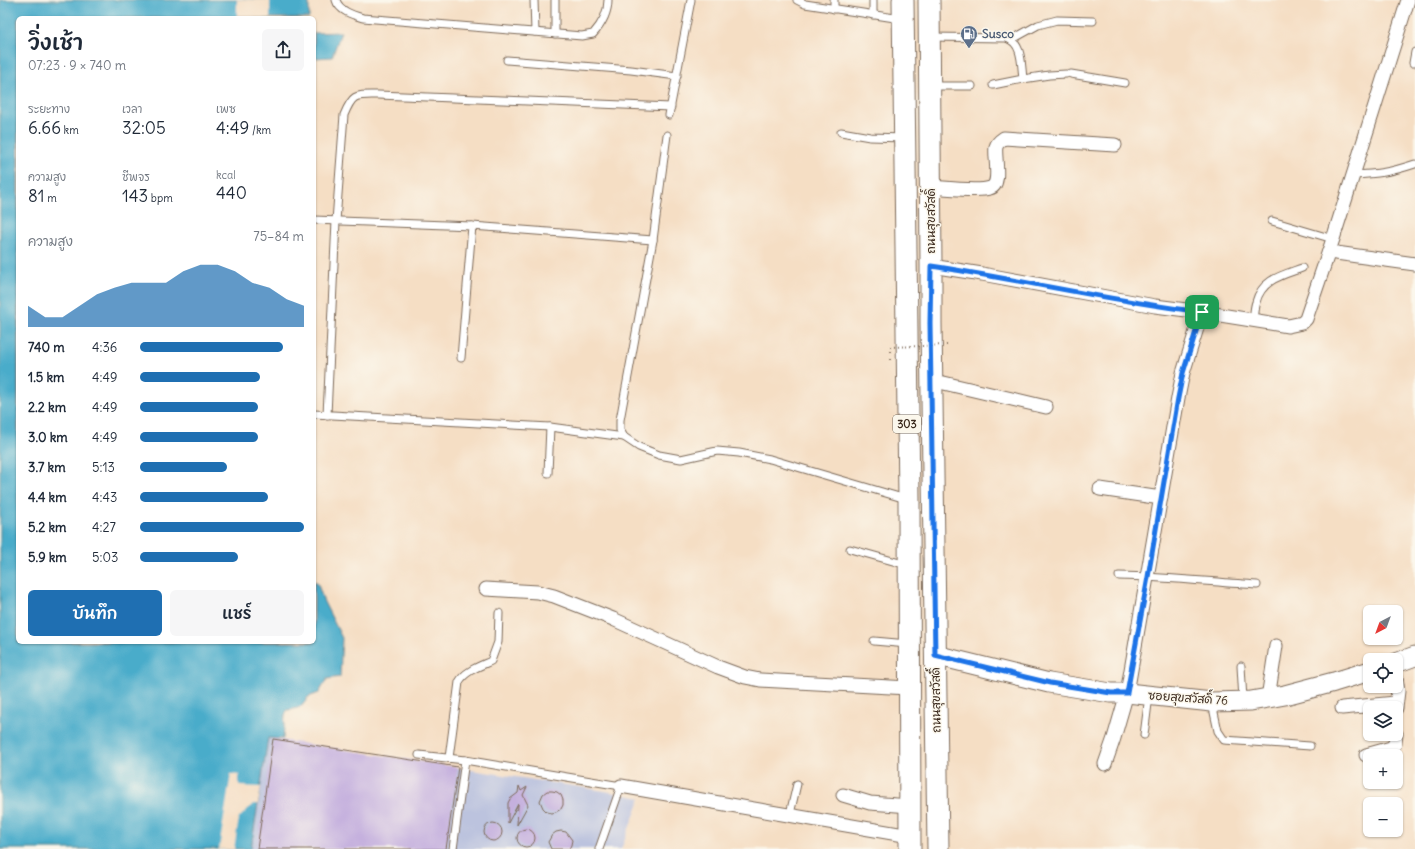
<!DOCTYPE html>
<html lang="th">
<head>
<meta charset="utf-8">
<style>
  body { margin:0; font-family:Delius,"Playpen Sans Thai",sans-serif; background:#f6f6f7; color:#1f2937; height:100vh; display:flex; flex-direction:column; font-size:15px; white-space:nowrap }
  * { box-sizing:border-box; margin:0 }
  p { font-size:13px; color:#747a83 }
  .icon { flex:none; width:22px; height:22px; fill:none; stroke:currentColor; stroke-width:2; stroke-linecap:round; stroke-linejoin:round }
  .map { position:relative; flex:1; overflow:hidden }
  .sheet { position:absolute; left:16px; top:16px; width:300px; height:628px; display:flex; flex-direction:column; background:#fff; border-radius:6px; box-shadow:0 1px 3px #0004 }
  .sheet>* { flex:none }
  .needle { width:26px; rotate:221deg }
  .fabs { position:absolute; left:1363px; top:605px; display:grid; gap:8px }
  .fabs a { display:grid; place-items:center; width:40px; height:40px; border-radius:6px; background:#fff; box-shadow:0 1px 3px #0004; font-size:20px }
  .pin { position:absolute; display:grid; place-items:center; width:34px; height:34px; color:#fff; margin:-17px; border-radius:8px; box-shadow:0 2px 6px #0006 }
  .round { display:grid; place-items:center; flex:none; width:42px; height:42px; border-radius:6px; background:#f6f6f7 }
  .head { display:flex; align-items:center; justify-content:space-between; height:68px; padding:0 12px }
  h1 { font-size:22px; font-weight:600; line-height:30px }
  .metrics { display:grid; grid-template-columns:repeat(3,1fr); gap:6px; height:68px; padding:4px 12px }
  .metrics div { display:grid; align-content:center }
  .metrics b { font-size:17px; font-weight:600 }
  .metrics small { font-size:11px; font-weight:400 }
  .metrics p { font-size:11px }
  .chart { height:112px; padding:8px 12px }
  .chart p { display:flex; justify-content:space-between }
  .chart svg { width:100%; height:72px; margin-top:4px; fill:#1f6fb2; opacity:.7 }
  .button { display:flex; gap:8px; margin-top:auto; padding:8px 12px }
  .button a { flex:1; height:46px; border-radius:6px; background:#1f6fb2; color:#fff; font-size:16px; font-weight:600; line-height:46px; text-align:center }
  .button a+a { background:#f6f6f7; color:#1f2937 }
  ul { padding:0 12px; list-style:none; font-size:13px }
  li { display:grid; grid-template-columns:64px 48px 1fr; align-items:center; height:30px }
  li i { height:10px; border-radius:5px; background:#1f6fb2 }
  .map>svg:first-child { display:block }
  .industrial { fill:#bcc3de }
  .water { fill:#4aacca; stroke:#426b74 }
  .pier { fill:#f5dec4 }
  .building { fill:#c5b0de }
  .lines { fill:none; stroke-linecap:round; stroke-linejoin:round }
  .lane-casing { stroke:#7c6958; stroke-width:9 }
  .street-casing { stroke:#7c6958; stroke-width:15 }
  .secondary-casing { stroke:#7c6958; stroke-width:21 }
  .primary-casing { stroke:#7c6958; stroke-width:23 }
  .path { stroke:#7c6958; stroke-width:2; stroke-dasharray:1 3; stroke-linecap:butt }
  .lane { stroke:#fff; stroke-width:7 }
  .street { stroke:#fff; stroke-width:13 }
  .secondary { stroke:#fff; stroke-width:19 }
  .primary { stroke:#fff; stroke-width:21 }
  .path-bridge { stroke:#7c6958; stroke-width:2; stroke-dasharray:1 3; stroke-linecap:butt }
  .route-casing { stroke:#fff; stroke-width:8 }
  .route { stroke:#1a73e8; stroke-width:5 }
  .labels { text-anchor:middle; stroke-width:3; stroke-linejoin:round; paint-order:stroke }
  .shield { fill:#fbf7ec; stroke:#75685c; stroke-width:1 }
  .shield-label { font-size:11px; font-weight:bold; fill:#3b2a1e }
  .service-label { font-size:12px; font-weight:bold; fill:#4e5e75; stroke:#fbf7ec; text-anchor:start }
  .street-label { font-size:12px; fill:#3b2a1e; stroke:#fbf7ec }
</style>
</head>
<body>
<div class="map">
<svg width="1415" height="849" viewBox="0 0 1415 849">
  <rect width="100%" height="100%" fill="#fbf7ec"/>
  <filter id="ink" filterUnits="userSpaceOnUse"><feTurbulence type="fractalNoise" baseFrequency=".025" numOctaves="2"/><feDisplacementMap in="SourceGraphic" scale="8" xChannelSelector="R" yChannelSelector="G"/><feConvolveMatrix kernelMatrix="1 2 1 2 8 2 1 2 1" color-interpolation-filters="sRGB"/></filter>
  <filter id="wash" filterUnits="userSpaceOnUse"><feTurbulence type="fractalNoise" baseFrequency=".012" numOctaves="4" result="noise"/><feDisplacementMap in="SourceGraphic" scale="16" xChannelSelector="R" yChannelSelector="G"/><feGaussianBlur stdDeviation="0.9" result="paint"/><feColorMatrix in="noise" values="0 0 0 0 0 0 0 0 0 0 0 0 0 0 0 0 0 1.4 0 .05"/><feComposite in="paint" operator="in"/></filter>
  <g filter="url(#wash)">
    <rect width="100%" height="100%" fill="#f5dec4"/>
    <path class="industrial" d="M268,738L605,791L641,798L621,849H251Z"/>
    <g class="water">
      <path d="M0,0H309V18H18V642H314V582H317L324,602L342,638L340,677L327,679L319,693L308,697C303,707 298,709 287,710L285,715L283,739L268,738L251,849H0Z"/>
      <path d="M341,32L332,57L314,58V33Z"/>
    </g>
    <g class="pier">
      <rect x="237" y="0" width="33" height="18"/>
      <path d="M231,774L239,775V786L261,787L258,804H253L239,818L234,849H219Z"/>
    </g>
    <g id="blocks">
      <g class="building">
        <path d="M273,739L458,767L446,849H257Z"/>
        <path d="M519,786L521,791L527,787L523,795L528,805L517,825L518,804L508,823V803L510,799L518,793Z"/>
        <path d="M547,791H552L557,792L561,795L563,800V805L561,809L556,812L552,813L547,812L543,808L540,801L543,794Z"/>
        <circle cx="493" cy="832" r="9"/>
        <circle cx="526" cy="838" r="9"/>
        <path d="M561,831L566,832L572,840L571,845L569,849H551L548,842L552,835L556,832Z"/>
      </g>
    </g>
  </g>
  <g filter="url(#ink)">
    <use href="#blocks" fill-opacity="0" stroke="#7c6958" stroke-width="1"/>
    <g class="lines">
      <defs>
        <g id="lane">
          <path d="M336,0C339,11 353,15 363,18L582,36L593,34C602,24 608,14 608,0"/>
          <path d="M534,0L535,32"/>
          <path d="M555,0V34"/>
          <path d="M797,0L805,4L901,19"/>
          <path d="M834,0V9"/>
          <path d="M873,15V0"/>
          <path d="M930,37L1006,38C1023,43 1021,64 1023,79L993,85"/>
          <path d="M1011,40L1038,25L1057,20L1093,21"/>
          <path d="M507,60L631,70L677,76"/>
          <path d="M1413,63L1415,52"/>
          <path d="M1071,74L1125,83"/>
          <path d="M1023,79L1049,75L1066,74"/>
          <path d="M932,86H972"/>
          <path d="M669,115L691,0"/>
          <path d="M841,132L870,137L904,138"/>
          <path d="M667,135L653,240L620,420V430L624,437L639,447L659,455L681,459L717,451L739,453L770,459L906,499"/>
          <path d="M1353,175C1378,174 1391,172 1415,164"/>
          <path d="M314,220L472,226L653,240"/>
          <path d="M1272,221L1333,239"/>
          <path d="M1253,321C1254,314 1254,307 1256,302C1262,279 1283,275 1302,268"/>
          <path d="M461,358L472,226"/>
          <path d="M314,414L550,427L624,437"/>
          <path d="M327,415L336,221L344,115C353,93 356,95 378,95L671,107"/>
          <path d="M548,473L550,427"/>
          <path d="M850,549L907,565"/>
          <path d="M1119,576C1165,577 1211,582 1257,585"/>
          <path d="M874,641L908,644"/>
          <path d="M1241,666L1243,700"/>
          <path d="M1212,703L1218,731L1224,740L1310,746"/>
          <path d="M1144,735L1149,696"/>
          <path d="M419,755L465,760L621,786L599,849"/>
          <path d="M449,758L459,682C465,671 480,666 491,661L498,642L499,613"/>
          <path d="M790,814L797,784"/>
          <path d="M453,849L465,760"/>
        </g>
        <g id="street">
          <path d="M931,187C945,188 979,192 990,188C1002,185 994,156 996,147C997,143 1001,140 1004,138L1115,145"/>
          <path d="M1329,252L1415,264"/>
          <path d="M931,266L982,274L1155,306L1202,312L1288,326L1302,323L1306,319L1333,239L1408,0"/>
          <path d="M931,380L1046,407"/>
          <path d="M1100,489L1161,498"/>
          <path d="M486,589L538,592L554,596L613,619L718,667L745,677L760,680L909,688"/>
          <path d="M1268,698L1276,646"/>
          <path d="M1342,708L1396,703"/>
          <path d="M1396,708L1398,691L1396,677"/>
          <path d="M1366,755L1391,748L1395,744L1396,734"/>
          <path d="M1105,764L1114,738L1127,693L1178,398L1183,373L1202,312"/>
          <path d="M621,786L910,836"/>
          <path d="M843,795L870,803L910,806"/>
        </g>
        <g id="secondary">
          <path d="M935,655L1049,683L1111,693H1127L1212,702L1251,701L1285,695L1334,682L1370,671"/>
          <path d="M1396,663L1415,656"/>
        </g>
        <g id="primary">
          <path d="M903,0L909,500L910,849"/>
          <path d="M929,0L931,266V323L938,849"/>
        </g>
      </defs>
      <use href="#lane" class="lane-casing"/>
      <use href="#street" class="street-casing"/>
      <use href="#secondary" class="secondary-casing"/>
      <use href="#primary" class="primary-casing"/>
      <path class="path" d="M890,347V362H891"/>
      <use href="#lane" class="lane"/>
      <use href="#street" class="street"/>
      <use href="#secondary" class="secondary"/>
      <use href="#primary" class="primary"/>
      <path class="path-bridge" d="M890,347L949,345"/>
    </g>
  </g>
  <g class="lines" filter="url(#ink)">
    <defs>
      <path id="route" d="M931,266C1022,280 1111,301 1202,312L1183,373L1178,398L1148,577L1127,693H1111L1050,683L935,655L930,323Z"/>
    </defs>
    <use href="#route" class="route-casing"/>
    <use href="#route" class="route"/>
  </g>
  <defs>
    <symbol id="fuel-pin" viewBox="-11 -11 22 30"><path d="M0 17L-7.5 6A9.5 9.5 0 1 1 7.5 6Z" fill="#5c6f8a" stroke="#fbf7ec"/><path d="M-5.5-6h7V0h2V4h1.3V-2.5L3-4.5l.8-.8L6-3V5H2.5V1h-1V6h-7ZM-4.2-4.7v3.2H.2V-4.7Z" fill="#fff"/></symbol>
  </defs>
  <g fill-rule="evenodd">
    <use href="#fuel-pin" x="959" y="24" width="20" height="27"/>
  </g>
  <g class="labels">
    <rect class="shield" x="893" y="415" width="28" height="18" rx="3"/>
    <g class="shield-label">
      <text x="907" y="428">303</text>
    </g>
    <g class="service-label">
      <text x="982" y="38">Susco</text>
    </g>
    <g class="street-label">
      <text transform="translate(931 221) rotate(-90)" y="4">ถนนสุขสวัสดิ์</text>
      <text transform="translate(1188 698) rotate(4)" y="4">ซอยสุขสวัสดิ์ 76</text>
      <text transform="translate(936 700) rotate(-91)" y="4">ถนนสุขสวัสดิ์</text>
    </g>
  </g>
</svg>
<div class="fabs">
<a><svg class="needle" viewBox="-14 -14 28 28"><path d="M0-13l5 13h-10z" fill="#e53935"/><path d="M0 13l5-13h-10z" fill="#747a83"/></svg></a>
<a><svg class="icon" aria-label="locate" viewBox="0 0 24 24"><circle cx="12" cy="12" r="6"/><path d="M12 2v4M12 18v4M2 12h4M18 12h4"/></svg></a>
<a><svg class="icon" aria-label="layers" viewBox="0 0 24 24"><path d="M12 4l9 5-9 5-9-5zM3 14l9 5 9-5"/></svg></a>
<a>+</a>
<a>−</a>
</div>
<div class="pin" style="left:1202px;top:312px;background:#1e9e55"><svg class="icon" aria-label="arrive" viewBox="0 0 24 24"><path d="M6 21V4h12l-3 4 3 4H6"/></svg></div>
<section class="sheet">
<div class="head"><div><h1>วิ่งเช้า</h1><p>07:23 · 9 × 740 m</p></div><a class="round"><svg class="icon" aria-label="share" viewBox="0 0 24 24"><path d="M12 15V3M7 8l5-5 5 5M5 13v7h14v-7"/></svg></a></div>
<div class="metrics">
<div><p>ระยะทาง</p><b>6.66<small> km</small></b></div>
<div><p>เวลา</p><b>32:05</b></div>
<div><p>เพซ</p><b>4:49<small> /km</small></b></div>
</div>
<div class="metrics">
<div><p>ความสูง</p><b>81<small> m</small></b></div>
<div><p>ชีพจร</p><b>143<small> bpm</small></b></div>
<div><p>kcal</p><b>440</b></div>
</div>
<div class="chart"><p><span>ความสูง</span>75–84 m</p>
<svg viewBox="0 0 160 44" preserveAspectRatio="none"><path d="M0 44V31L10 38L20 38L30 31L40 24L50 20L60 17L70 17L80 17L90 10L100 6L110 6L120 10L130 17L140 20L150 27L160 31V44z"/></svg>
</div>
<ul>
<li><b>740 m</b>4:36<i style="width:87%"></i></li>
<li><b>1.5 km</b>4:49<i style="width:73%"></i></li>
<li><b>2.2 km</b>4:49<i style="width:72%"></i></li>
<li><b>3.0 km</b>4:49<i style="width:72%"></i></li>
<li><b>3.7 km</b>5:13<i style="width:53%"></i></li>
<li><b>4.4 km</b>4:43<i style="width:78%"></i></li>
<li><b>5.2 km</b>4:27<i style="width:100%"></i></li>
<li><b>5.9 km</b>5:03<i style="width:60%"></i></li>
</ul>
<div class="button"><a>บันทึก</a><a>แชร์</a></div>
</section>
</div>
</body>
</html>
